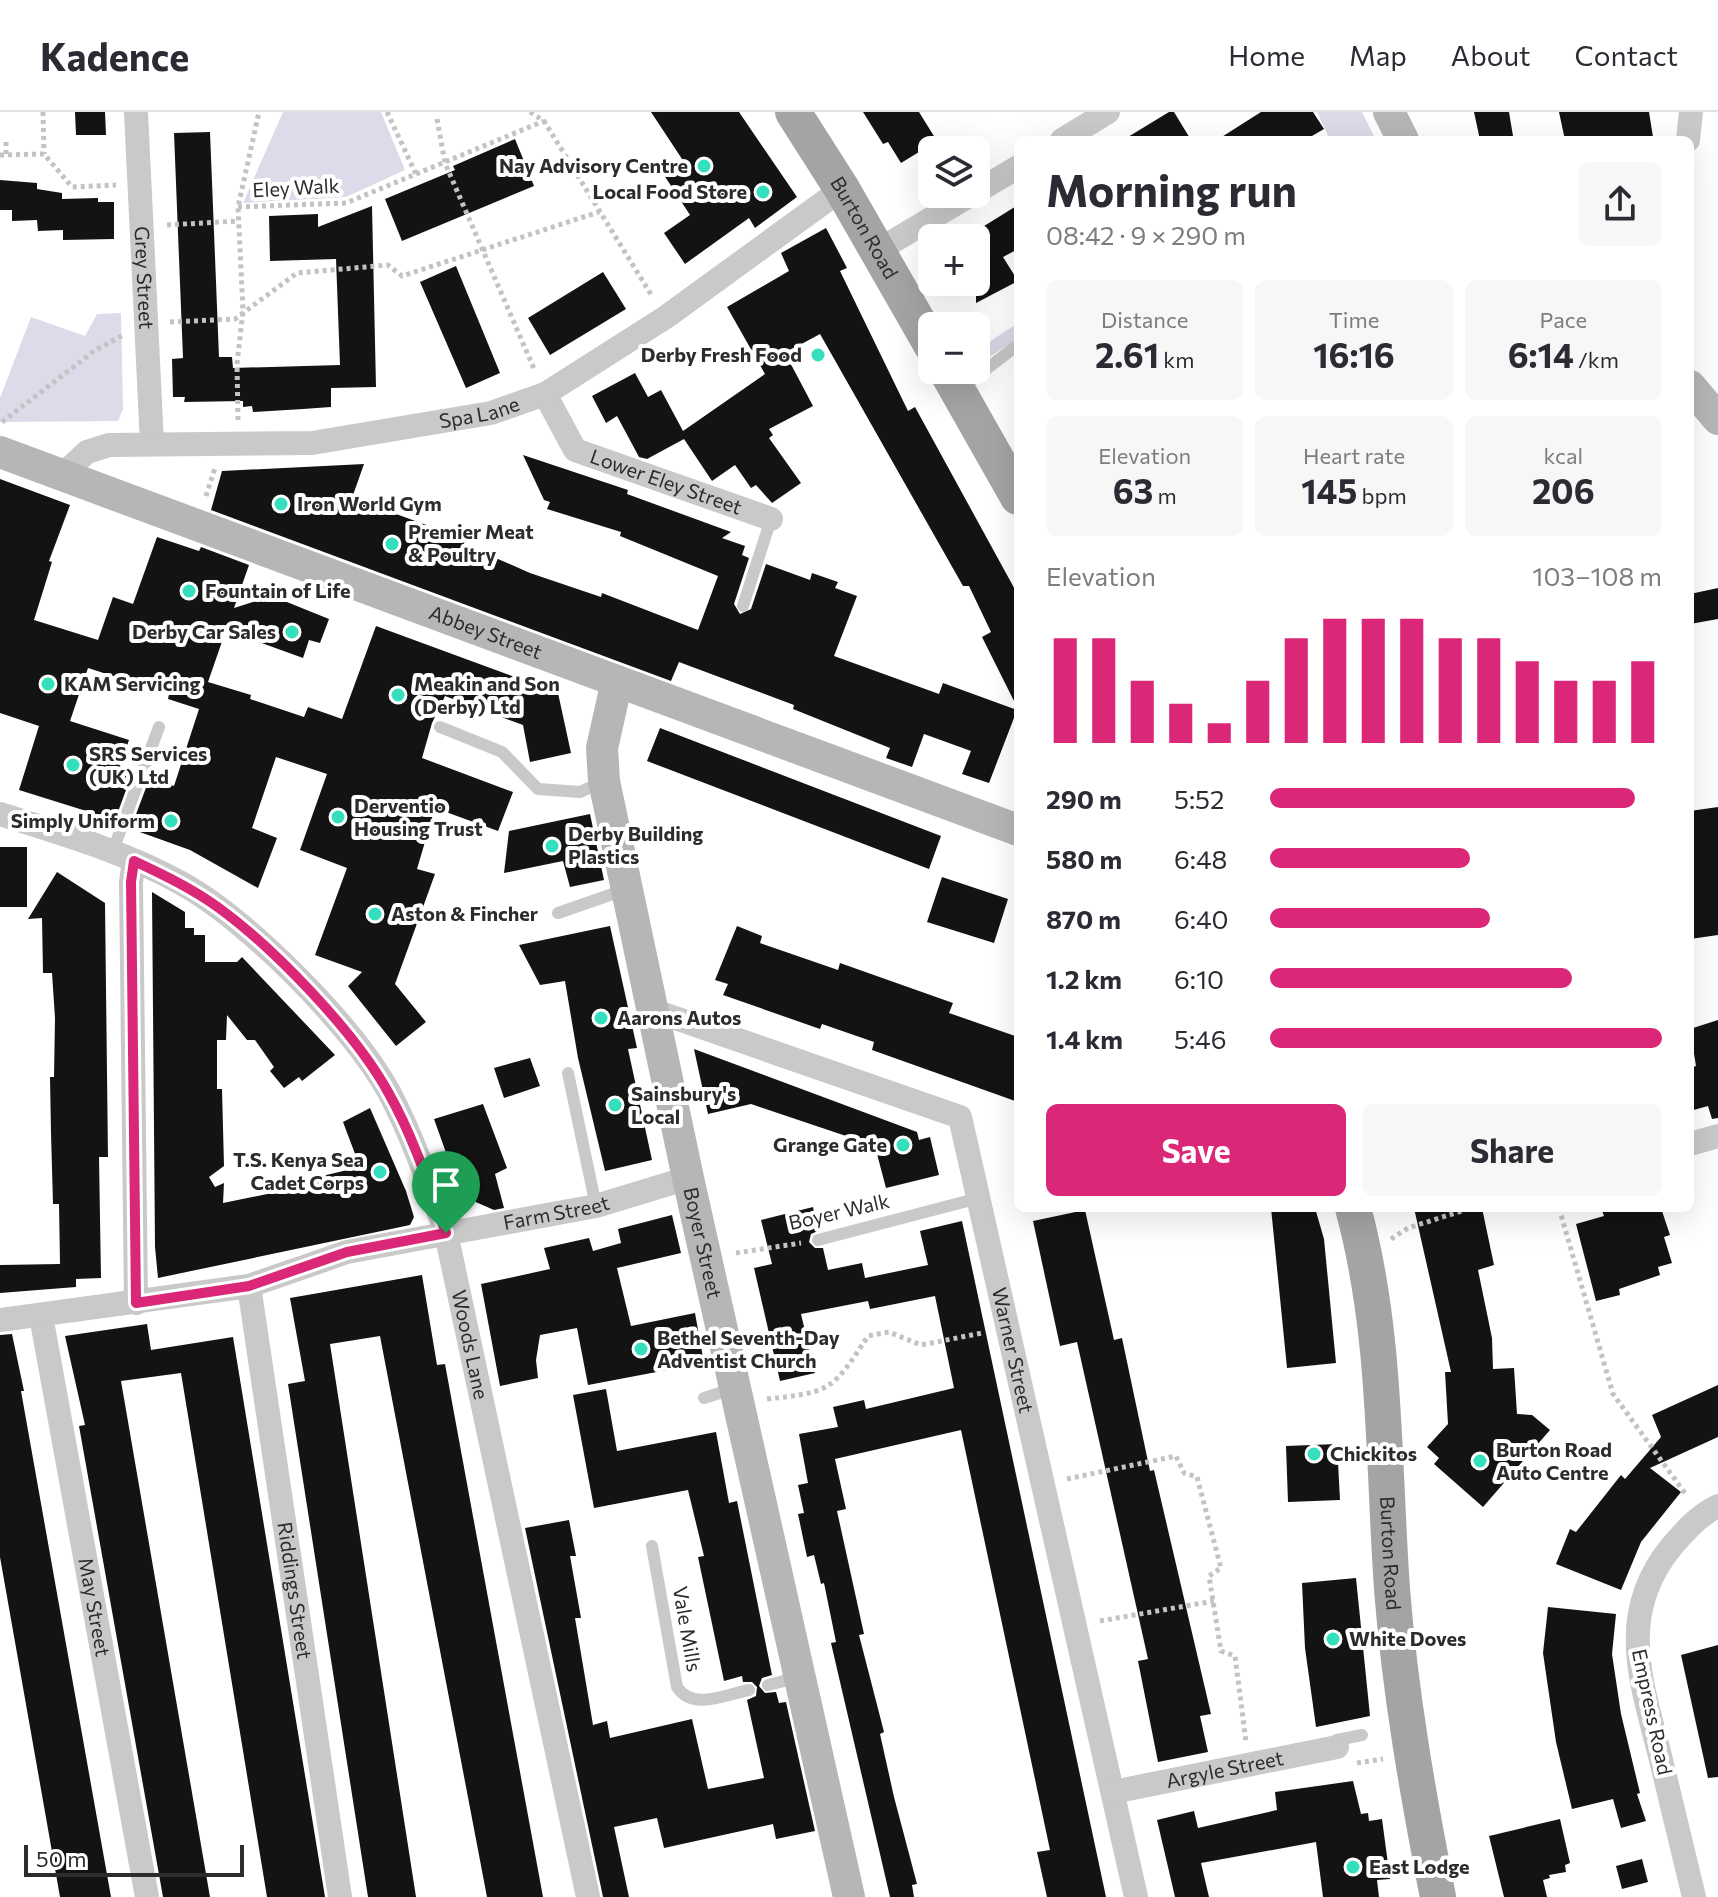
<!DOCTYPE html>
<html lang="en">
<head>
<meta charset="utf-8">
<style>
  body { margin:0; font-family:Commissioner,sans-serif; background:#f7f7f7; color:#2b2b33; height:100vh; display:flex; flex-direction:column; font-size:30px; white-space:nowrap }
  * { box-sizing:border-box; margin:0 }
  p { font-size:26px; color:#7c7c81 }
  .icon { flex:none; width:44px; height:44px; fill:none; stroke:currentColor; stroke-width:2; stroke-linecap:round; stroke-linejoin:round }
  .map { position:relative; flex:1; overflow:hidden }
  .sheet { position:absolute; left:1014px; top:24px; width:680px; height:1076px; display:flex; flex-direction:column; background:#fff; border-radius:12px; box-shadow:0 8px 32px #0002 }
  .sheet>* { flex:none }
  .controls { position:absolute; left:918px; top:24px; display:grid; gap:16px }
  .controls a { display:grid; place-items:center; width:72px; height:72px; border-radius:12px; background:#fff; box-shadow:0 8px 32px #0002; font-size:40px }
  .scale { position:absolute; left:24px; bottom:20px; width:220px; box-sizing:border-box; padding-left:8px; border:4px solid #2c2c2c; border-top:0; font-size:22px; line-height:28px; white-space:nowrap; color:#2c2c2c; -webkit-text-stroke:6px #fff; paint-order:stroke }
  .pin { position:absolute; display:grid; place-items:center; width:68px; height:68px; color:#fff; margin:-82px -34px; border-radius:50% 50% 50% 0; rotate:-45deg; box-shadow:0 0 8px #0007 }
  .pin .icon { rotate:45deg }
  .round { display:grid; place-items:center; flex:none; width:84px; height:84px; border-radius:12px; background:#f7f7f7 }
  .summary { display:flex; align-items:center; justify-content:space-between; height:136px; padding:0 32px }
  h1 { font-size:44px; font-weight:700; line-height:60px }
  .figures { display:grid; grid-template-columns:repeat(3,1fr); gap:12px; height:136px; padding:8px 32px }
  .figures div { display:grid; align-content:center; border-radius:12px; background:#f7f7f7; text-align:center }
  .figures b { font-size:34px; font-weight:700 }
  .figures small { font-size:22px; font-weight:400 }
  .figures p { font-size:22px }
  .chart { height:224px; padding:16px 32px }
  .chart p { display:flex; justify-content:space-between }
  .chart svg { width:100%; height:144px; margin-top:8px; stroke:#db2777; stroke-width:6 }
  .primary-button { display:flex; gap:16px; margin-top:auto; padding:16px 32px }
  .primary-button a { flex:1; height:92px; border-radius:12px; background:#db2777; color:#fff; font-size:32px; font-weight:700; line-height:92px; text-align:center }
  .primary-button a+a { background:#f7f7f7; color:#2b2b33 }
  ul { padding:0 32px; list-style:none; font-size:26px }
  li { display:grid; grid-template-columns:128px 96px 1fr; align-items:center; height:60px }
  li i { height:20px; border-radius:10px; background:#db2777 }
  header { display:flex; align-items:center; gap:48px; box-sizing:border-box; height:112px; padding:0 40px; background:#fff; border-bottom:2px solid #e1e1e2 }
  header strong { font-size:38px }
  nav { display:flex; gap:44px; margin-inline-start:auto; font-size:28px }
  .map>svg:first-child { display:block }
  .green { fill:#dfdaea }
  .building { fill:#131313 }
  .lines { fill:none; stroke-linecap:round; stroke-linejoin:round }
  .path { stroke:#c3c3c3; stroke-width:5; stroke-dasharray:4 4; stroke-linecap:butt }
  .lane { stroke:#c9c9c9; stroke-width:12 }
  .street { stroke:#c9c9c9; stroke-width:24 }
  .secondary { stroke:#b6b6b6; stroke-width:32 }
  .primary { stroke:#a4a4a4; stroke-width:36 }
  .route-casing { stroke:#fff; stroke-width:16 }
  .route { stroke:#db2777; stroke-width:10 }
  .poi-dot { fill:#33dfbd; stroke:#fff; stroke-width:3 }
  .labels { text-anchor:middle; stroke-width:8; stroke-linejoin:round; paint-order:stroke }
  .poi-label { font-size:20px; font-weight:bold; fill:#2c2c2c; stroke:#fff; text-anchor:start }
  .street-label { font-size:20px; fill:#2c2c2c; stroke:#fff }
</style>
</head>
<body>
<header>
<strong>Kadence</strong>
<nav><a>Home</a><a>Map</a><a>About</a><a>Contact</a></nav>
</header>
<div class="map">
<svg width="1718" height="1785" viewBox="0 0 1718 1785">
  <rect width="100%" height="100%" fill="#fff"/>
  <g class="green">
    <path d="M283,0H381L405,58L346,85L243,91Z"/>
    <path d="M1317,0H1362L1376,28H1330Z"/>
    <path d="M121,201L123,297L118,309L0,310V286L31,205L85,224L97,202Z"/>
    <path d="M1018,211V227L984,248L977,238Z"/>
  </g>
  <g class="building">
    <path d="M75,0H105L106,23H76Z"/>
    <path d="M651,0H739L797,85L755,116L749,106L685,152L664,121L690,103L662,60L682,47Z"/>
    <path d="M863,0H919L937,29L901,51L888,30L883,32Z"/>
    <path d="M1169,0H1174L1191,28H1123Z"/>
    <path d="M1261,0H1313L1324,17L1305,28H1217Z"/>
    <path d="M1474,0H1509L1513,24L1480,28Z"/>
    <path d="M1559,0H1649L1653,25L1565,28Z"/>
    <path d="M210,20L219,245H232L233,256L340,253L336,147L270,149L269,104L318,102V115L372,94L376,275L331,276V295L303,297L253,300L252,294L243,295V289L184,290L185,285H173L172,247L183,246L174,21Z"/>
    <path d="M515,27L534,74L402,129L385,87L455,58L453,54Z"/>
    <path d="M0,68L37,71V77L62,81V87L98,86V90H114V127L63,128V118L38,119L37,108L12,109V98H0Z"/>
    <path d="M1018,93V137L1003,145L1018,169L976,191V119Z"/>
    <path d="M826,116L847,156L840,159L908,299L915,295L1018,483V597L982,525L991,520L969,474H963L820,222L785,241L813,294L769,317L773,323L769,326L801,371L772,391L756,373L751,376L735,353L712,369L684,327L647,347L639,345L617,304L606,311L592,284L635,261L648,285L661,278L683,319L765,262L727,195L789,159L781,141Z"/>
    <path d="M456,154L500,261L466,276L420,170Z"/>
    <path d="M603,160L626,197L550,243L528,206Z"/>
    <path d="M523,343L628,378L627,382L731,420L722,426L745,434L742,443L749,446L734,492L740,502L751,497L766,452L810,468L812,461L838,470L835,476L857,484L834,544L939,582L943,571L1017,598L989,671L962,662L971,639L924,622L912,655L886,646L890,636L793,597L794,593L679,550L671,569L211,398L222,359L364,352L352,386L465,427L464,432L530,461L601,485L602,481L698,518L718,464L620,424L621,420L547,397L550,390L544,388Z"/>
    <path d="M0,367L70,393L49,449L52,450L34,508L98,528L113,485L133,492L157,425L199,439L201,435L249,453L234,496L272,484L329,507L320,531L309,528L303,546L226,518L208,570L251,583L250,587L304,605L308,595L342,607L376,514L558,581L571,641L530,650L523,613L445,584L432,611L422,646L513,680L498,719L435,696L417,757L435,762L395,872L426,910L396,934L348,874L362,860L315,843L347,756L300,738L327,662L276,645L252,716L277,726L258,776L190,738L137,719L139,716L132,713L150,665L174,674L199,597L168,587L169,582L88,556L70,609L129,628L120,654L133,659L115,708L19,678L39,614L0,601Z"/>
    <path d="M1718,476V507L1690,512V482Z"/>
    <path d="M660,616L941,724L929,757L647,649Z"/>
    <path d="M1718,695V823L1690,827V699Z"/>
    <path d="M590,702L604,768L570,775L563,749L504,761L509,719Z"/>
    <rect x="0" y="735" width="27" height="60"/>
    <path d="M57,760L105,791L108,1045H99L101,1166L76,1167V1175L0,1181V1153L60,1152L59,1092H53L51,1021L50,965H54L55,906L52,861H43L42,806L28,807Z"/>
    <path d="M942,765L1008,787L994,831L927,810Z"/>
    <path d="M152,780L185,800V816H194V823H205V850H237L242,845L335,943L302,969L299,965L284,976L270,959L274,955L255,928H247L227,903L226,928H217V977H222L224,1054L209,1065L215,1075L224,1071L223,1091L277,1080L276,1075L360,1055L343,1010L370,996L406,1079L414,1105L410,1113L158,1166L155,1135Z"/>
    <path d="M610,814L637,936L628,937L652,1048L605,1059L578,946L565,869L540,873L519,833Z"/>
    <path d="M737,814L762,824L760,831L838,858L840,851L953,891L949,901L1018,925V990L872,938L874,930L822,912L820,917L723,883L728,872L715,868Z"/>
    <path d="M1718,908V1006L1712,1007L1708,994L1690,999V956L1696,954L1690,917Z"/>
    <path d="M694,937L917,1020L919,1028L930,1025L939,1063L886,1076L877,1042L843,1031L846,1024L751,992L708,1002Z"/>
    <path d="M530,946L540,974L504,986L494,956Z"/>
    <path d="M483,992L507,1056L495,1062L504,1096L494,1098L471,1088L454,1063L434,1007Z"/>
    <path d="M813,1095L818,1119L811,1122L809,1130L815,1136H823L828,1158L862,1151L865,1166L928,1153L920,1119L962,1109L1106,1785H1047L1037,1740L1050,1738L961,1318L835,1347L846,1397L837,1399L864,1522L859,1523L884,1620L880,1622L894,1685L917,1772L912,1773L914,1785H890L831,1531L836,1530L824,1471L821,1472L814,1443L807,1445L798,1402L804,1401L798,1373L808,1371L799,1322L838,1315L833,1295L864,1288L866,1297L954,1276L935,1184L870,1197L868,1189L801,1202L815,1261L780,1269L754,1156L772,1152L761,1108Z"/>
    <path d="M1271,1096H1315L1324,1127L1336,1251L1287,1256Z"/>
    <path d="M1414,1096H1482L1494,1153L1478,1158L1492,1226L1493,1257L1514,1256L1517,1302L1532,1303L1550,1318L1483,1395L1434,1352L1439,1346L1427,1335L1448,1312L1445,1260H1451Z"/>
    <path d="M1601,1096H1661L1670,1123L1664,1125L1672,1151L1658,1155L1660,1163L1619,1177L1620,1183L1596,1189L1576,1112L1604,1104Z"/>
    <path d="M1085,1098L1114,1228L1122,1226L1150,1359L1154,1358L1211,1602L1200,1604L1208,1640L1158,1650L1138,1549L1148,1547L1077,1230L1060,1234L1033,1109Z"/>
    <path d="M672,1103L681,1141L617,1156L631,1214L695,1201L704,1251L588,1273L577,1216L540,1223L536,1248L538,1266L500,1274L481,1172L550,1157L544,1136L589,1126L593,1139L621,1131L618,1117Z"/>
    <path d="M422,1163L437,1253L445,1252L543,1785H487L380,1224L330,1232L416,1785H368L288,1272L305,1269L290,1186Z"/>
    <path d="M147,1212L151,1238L233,1225L325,1785H267L181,1261L121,1269L210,1785H163L79,1314L85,1313L65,1224Z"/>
    <path d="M12,1222L24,1279H21L111,1785H60L0,1445V1223Z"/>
    <path d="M1718,1273V1325L1650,1356L1681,1380L1641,1430L1621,1478L1556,1452L1570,1417L1576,1420L1621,1363L1625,1367L1661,1325L1652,1303Z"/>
    <path d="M606,1277L617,1339L716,1320L729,1391L737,1389L772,1563L762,1566L759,1574L765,1581L776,1580L779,1591L786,1590L815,1719L776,1727L773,1712L664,1736L657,1706L614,1715L629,1785H603L525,1416L569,1408L576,1444H570L581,1506H575L593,1613L607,1609L610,1626L692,1607L708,1677L764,1666L747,1588L756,1584L757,1575L752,1570H743L742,1564L724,1569L698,1445L704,1444L688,1378L594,1396L573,1283Z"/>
    <path d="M1337,1332L1340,1388L1288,1390L1286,1334Z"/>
    <path d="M1356,1466L1370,1604L1316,1615L1305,1536L1302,1471Z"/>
    <path d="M1548,1495L1616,1502L1612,1542L1621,1602L1640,1681L1637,1682L1646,1709L1621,1716L1613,1687L1572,1697L1556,1630L1543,1541Z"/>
    <path d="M1718,1533V1665L1708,1666L1681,1543Z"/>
    <path d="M1353,1669L1361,1702L1368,1701L1369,1709L1382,1707L1390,1767L1377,1768L1379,1785H1323L1316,1730L1201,1751L1209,1785H1175L1157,1708L1194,1699L1198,1716L1277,1698L1275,1680Z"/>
    <path d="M1560,1707L1570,1751L1565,1753L1566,1760L1549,1763L1550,1766L1543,1768L1547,1785H1504L1489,1724Z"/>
    <path d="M1642,1747L1648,1770L1622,1777L1616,1754Z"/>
  </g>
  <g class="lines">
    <g class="path">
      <path d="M43,0L44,42"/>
      <path d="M387,0L416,62"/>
      <path d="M530,0L544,9L652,184"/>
      <path d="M437,7L445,51L535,259"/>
      <path d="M6,42V29"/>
      <path d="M0,43L44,42L72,75L116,73"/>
      <path d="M238,95L346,91L544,9"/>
      <path d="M167,113L238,109"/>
      <path d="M170,210L235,207L297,161L388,153L402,164L599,100"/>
      <path d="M238,308L237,252L243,199L238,95L259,0"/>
      <path d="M2,310L94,239L123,223"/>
      <path d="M206,384L215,356"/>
      <path d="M1559,1096L1613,1282L1687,1384"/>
      <path d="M1391,1127L1408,1116L1471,1096"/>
      <path d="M736,1141L801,1131"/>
      <path d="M767,1287C831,1280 832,1279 868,1224L889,1220L921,1233L982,1221"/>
      <path d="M1067,1367L1176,1344L1184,1361L1197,1365L1221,1456L1209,1464L1221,1539L1235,1544L1246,1630"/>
      <path d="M1100,1509L1214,1489"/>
      <path d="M1357,1651L1383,1647"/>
    </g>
    <g class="lane">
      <path d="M960,277L1018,233"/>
      <path d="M743,494L771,407"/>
      <path d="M440,615L502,640L538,677L580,680L602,670"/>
      <path d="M112,741L159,615"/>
      <path d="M558,801L627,777"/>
      <path d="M568,961L596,1094"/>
      <path d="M818,1128L979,1086"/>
      <path d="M704,1286L732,1277"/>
      <path d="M652,1434L677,1575C693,1599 724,1583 749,1578"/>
      <path d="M768,1573L784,1569L795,1559"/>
      <path d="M1337,1632V1628L1362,1623"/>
    </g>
    <g class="street">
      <path id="s1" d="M136,0L152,332"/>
      <path d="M1062,28L1108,0"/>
      <path d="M1688,28L1691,0"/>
      <path d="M976,80L1018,55"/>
      <path d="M877,139L972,82"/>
      <path id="s2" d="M545,282L575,338L771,407"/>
      <path id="s3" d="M62,363L87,340L109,333L312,331L491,301L545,282L666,205L842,77"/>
      <path id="s4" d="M0,702C60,721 126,740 181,771C248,808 352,913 389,980C413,1025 429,1073 446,1121L588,1785"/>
      <path d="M134,749L131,770L136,1191"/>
      <path id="s5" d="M655,899L960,1005L1136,1785"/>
      <path d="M1690,1032L1718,1024"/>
      <path id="s6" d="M249,1174L340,1785"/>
      <path id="s7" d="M41,1204L147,1785"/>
      <path id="s8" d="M0,1208L249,1174L347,1140L596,1094L688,1066"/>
      <path id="s9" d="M1113,1680L1337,1635"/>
      <path d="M1694,1785C1683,1739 1672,1694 1661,1648C1642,1571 1615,1503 1672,1434C1686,1418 1699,1403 1718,1394"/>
    </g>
    <g class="secondary">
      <path d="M1389,0L1403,28"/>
      <path d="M1690,274L1718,307"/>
      <path id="s10" d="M0,340L1018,718"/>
      <path id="s11" d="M617,569L602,636L604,669L688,1066L849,1785"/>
    </g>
    <g class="primary">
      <path id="s12" d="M793,0L842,77L932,234"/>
      <path d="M946,258L1018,385"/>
      <path id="s13" d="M1353,1096C1387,1221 1383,1349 1392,1477C1400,1581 1418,1683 1438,1785"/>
    </g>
  </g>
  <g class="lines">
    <defs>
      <path id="route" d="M134,749C164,763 193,777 219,796C275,837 355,920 388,980C413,1024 429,1073 446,1121L347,1140L249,1174L136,1191L131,770Z"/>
    </defs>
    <use href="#route" class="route-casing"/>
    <use href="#route" class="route"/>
  </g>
  <g class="poi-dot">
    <circle cx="704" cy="54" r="8"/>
    <circle cx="763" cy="80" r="8"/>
    <circle cx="818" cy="243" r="8"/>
    <circle cx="281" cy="392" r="8"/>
    <circle cx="392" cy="432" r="8"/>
    <circle cx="189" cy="479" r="8"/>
    <circle cx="292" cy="520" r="8"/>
    <circle cx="48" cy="572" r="8"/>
    <circle cx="398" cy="583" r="8"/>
    <circle cx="73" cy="653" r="8"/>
    <circle cx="338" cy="705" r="8"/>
    <circle cx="171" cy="709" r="8"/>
    <circle cx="552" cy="734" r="8"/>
    <circle cx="375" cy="802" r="8"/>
    <circle cx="601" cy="906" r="8"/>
    <circle cx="615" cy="993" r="8"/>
    <circle cx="903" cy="1033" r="8"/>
    <circle cx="380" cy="1060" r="8"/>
    <circle cx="641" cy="1237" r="8"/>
    <circle cx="1314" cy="1342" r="8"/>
    <circle cx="1480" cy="1349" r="8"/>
    <circle cx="1333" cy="1527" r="8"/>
    <circle cx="1353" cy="1755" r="8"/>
  </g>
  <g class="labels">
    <g class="poi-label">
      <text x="688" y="61" text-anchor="end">Nay Advisory Centre</text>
      <text x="747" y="87" text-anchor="end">Local Food Store</text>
      <text x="802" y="250" text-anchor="end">Derby Fresh Food</text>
      <text x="297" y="399">Iron World Gym</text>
      <text x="408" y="427">Premier Meat<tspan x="408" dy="23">&amp; Poultry</tspan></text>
      <text x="205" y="486">Fountain of Life</text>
      <text x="276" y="527" text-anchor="end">Derby Car Sales</text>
      <text x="64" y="579">KAM Servicing</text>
      <text x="414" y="579">Meakin and Son<tspan x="414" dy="23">(Derby) Ltd</tspan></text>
      <text x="89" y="649">SRS Services<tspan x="89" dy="23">(UK) Ltd</tspan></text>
      <text x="354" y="701">Derventio<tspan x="354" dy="23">Housing Trust</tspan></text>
      <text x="155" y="716" text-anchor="end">Simply Uniform</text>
      <text x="568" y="729">Derby Building<tspan x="568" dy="23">Plastics</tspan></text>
      <text x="391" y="809">Aston &amp; Fincher</text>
      <text x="617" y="913">Aarons Autos</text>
      <text x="631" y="989">Sainsbury's<tspan x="631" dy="23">Local</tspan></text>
      <text x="887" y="1040" text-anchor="end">Grange Gate</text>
      <text x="364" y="1055" text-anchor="end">T.S. Kenya Sea<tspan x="364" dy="23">Cadet Corps</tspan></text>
      <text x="657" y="1233">Bethel Seventh-Day<tspan x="657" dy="23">Adventist Church</tspan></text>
      <text x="1496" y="1345">Burton Road<tspan x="1496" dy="23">Auto Centre</tspan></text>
      <text x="1330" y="1349">Chickitos</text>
      <text x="1349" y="1534">White Doves</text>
      <text x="1369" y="1762">East Lodge</text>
    </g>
    <g class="street-label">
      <text transform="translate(296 76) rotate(-3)" y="7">Eley Walk</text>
      <text dy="7" stroke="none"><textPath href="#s12" startOffset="136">Burton Road</textPath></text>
      <text dy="7" stroke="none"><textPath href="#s1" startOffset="166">Grey Street</textPath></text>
      <text dy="7" stroke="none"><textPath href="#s3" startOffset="430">Spa Lane</textPath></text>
      <text dy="7" stroke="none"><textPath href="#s2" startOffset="160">Lower Eley Street</textPath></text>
      <text dy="7" stroke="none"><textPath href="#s10" startOffset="518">Abbey Street</textPath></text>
      <text dy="7" stroke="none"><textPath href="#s8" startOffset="568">Farm Street</textPath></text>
      <text transform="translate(839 1100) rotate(-13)" y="7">Boyer Walk</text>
      <text dy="7" stroke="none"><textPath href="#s11" startOffset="574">Boyer Street</textPath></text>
      <text dy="7" stroke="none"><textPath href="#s4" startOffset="758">Woods Lane</textPath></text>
      <text dy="7" stroke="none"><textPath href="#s5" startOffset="562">Warner Street</textPath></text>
      <text dy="7" stroke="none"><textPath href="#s13" startOffset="348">Burton Road</textPath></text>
      <text dy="7" stroke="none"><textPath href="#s6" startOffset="308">Riddings Street</textPath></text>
      <text dy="7" stroke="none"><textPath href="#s7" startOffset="296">May Street</textPath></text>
      <text transform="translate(687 1517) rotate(80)" y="7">Vale Mills</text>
      <text transform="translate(1652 1600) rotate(78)" y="7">Empress Road</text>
      <text dy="7" stroke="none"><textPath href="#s9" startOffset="114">Argyle Street</textPath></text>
    </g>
  </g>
</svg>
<div class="controls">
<a><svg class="icon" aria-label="layers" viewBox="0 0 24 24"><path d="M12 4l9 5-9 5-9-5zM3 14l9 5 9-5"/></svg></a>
<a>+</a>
<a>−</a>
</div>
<div class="scale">50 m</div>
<div class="pin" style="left:446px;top:1121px;background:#1e9e55"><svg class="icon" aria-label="arrive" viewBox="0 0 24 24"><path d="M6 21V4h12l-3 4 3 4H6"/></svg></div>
<section class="sheet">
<div class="summary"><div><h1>Morning run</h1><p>08:42 · 9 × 290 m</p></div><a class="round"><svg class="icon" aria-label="share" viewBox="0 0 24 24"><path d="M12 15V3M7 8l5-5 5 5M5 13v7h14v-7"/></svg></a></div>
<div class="figures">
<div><p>Distance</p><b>2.61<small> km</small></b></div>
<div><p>Time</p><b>16:16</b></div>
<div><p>Pace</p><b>6:14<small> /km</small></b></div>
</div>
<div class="figures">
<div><p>Elevation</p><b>63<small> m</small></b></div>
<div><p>Heart rate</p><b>145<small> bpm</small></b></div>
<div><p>kcal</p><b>206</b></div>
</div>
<div class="chart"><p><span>Elevation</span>103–108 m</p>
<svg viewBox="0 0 160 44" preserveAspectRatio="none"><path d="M5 44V12M15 44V12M25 44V25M35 44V32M45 44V38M55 44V25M65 44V12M75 44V6M85 44V6M95 44V6M105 44V12M115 44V12M125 44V19M135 44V25M145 44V25M155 44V19"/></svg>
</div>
<ul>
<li><b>290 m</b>5:52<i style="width:93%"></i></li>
<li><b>580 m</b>6:48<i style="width:51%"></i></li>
<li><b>870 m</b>6:40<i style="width:56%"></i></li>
<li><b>1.2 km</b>6:10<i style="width:77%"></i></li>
<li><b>1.4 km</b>5:46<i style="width:100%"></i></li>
</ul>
<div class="primary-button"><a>Save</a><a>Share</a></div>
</section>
</div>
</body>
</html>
